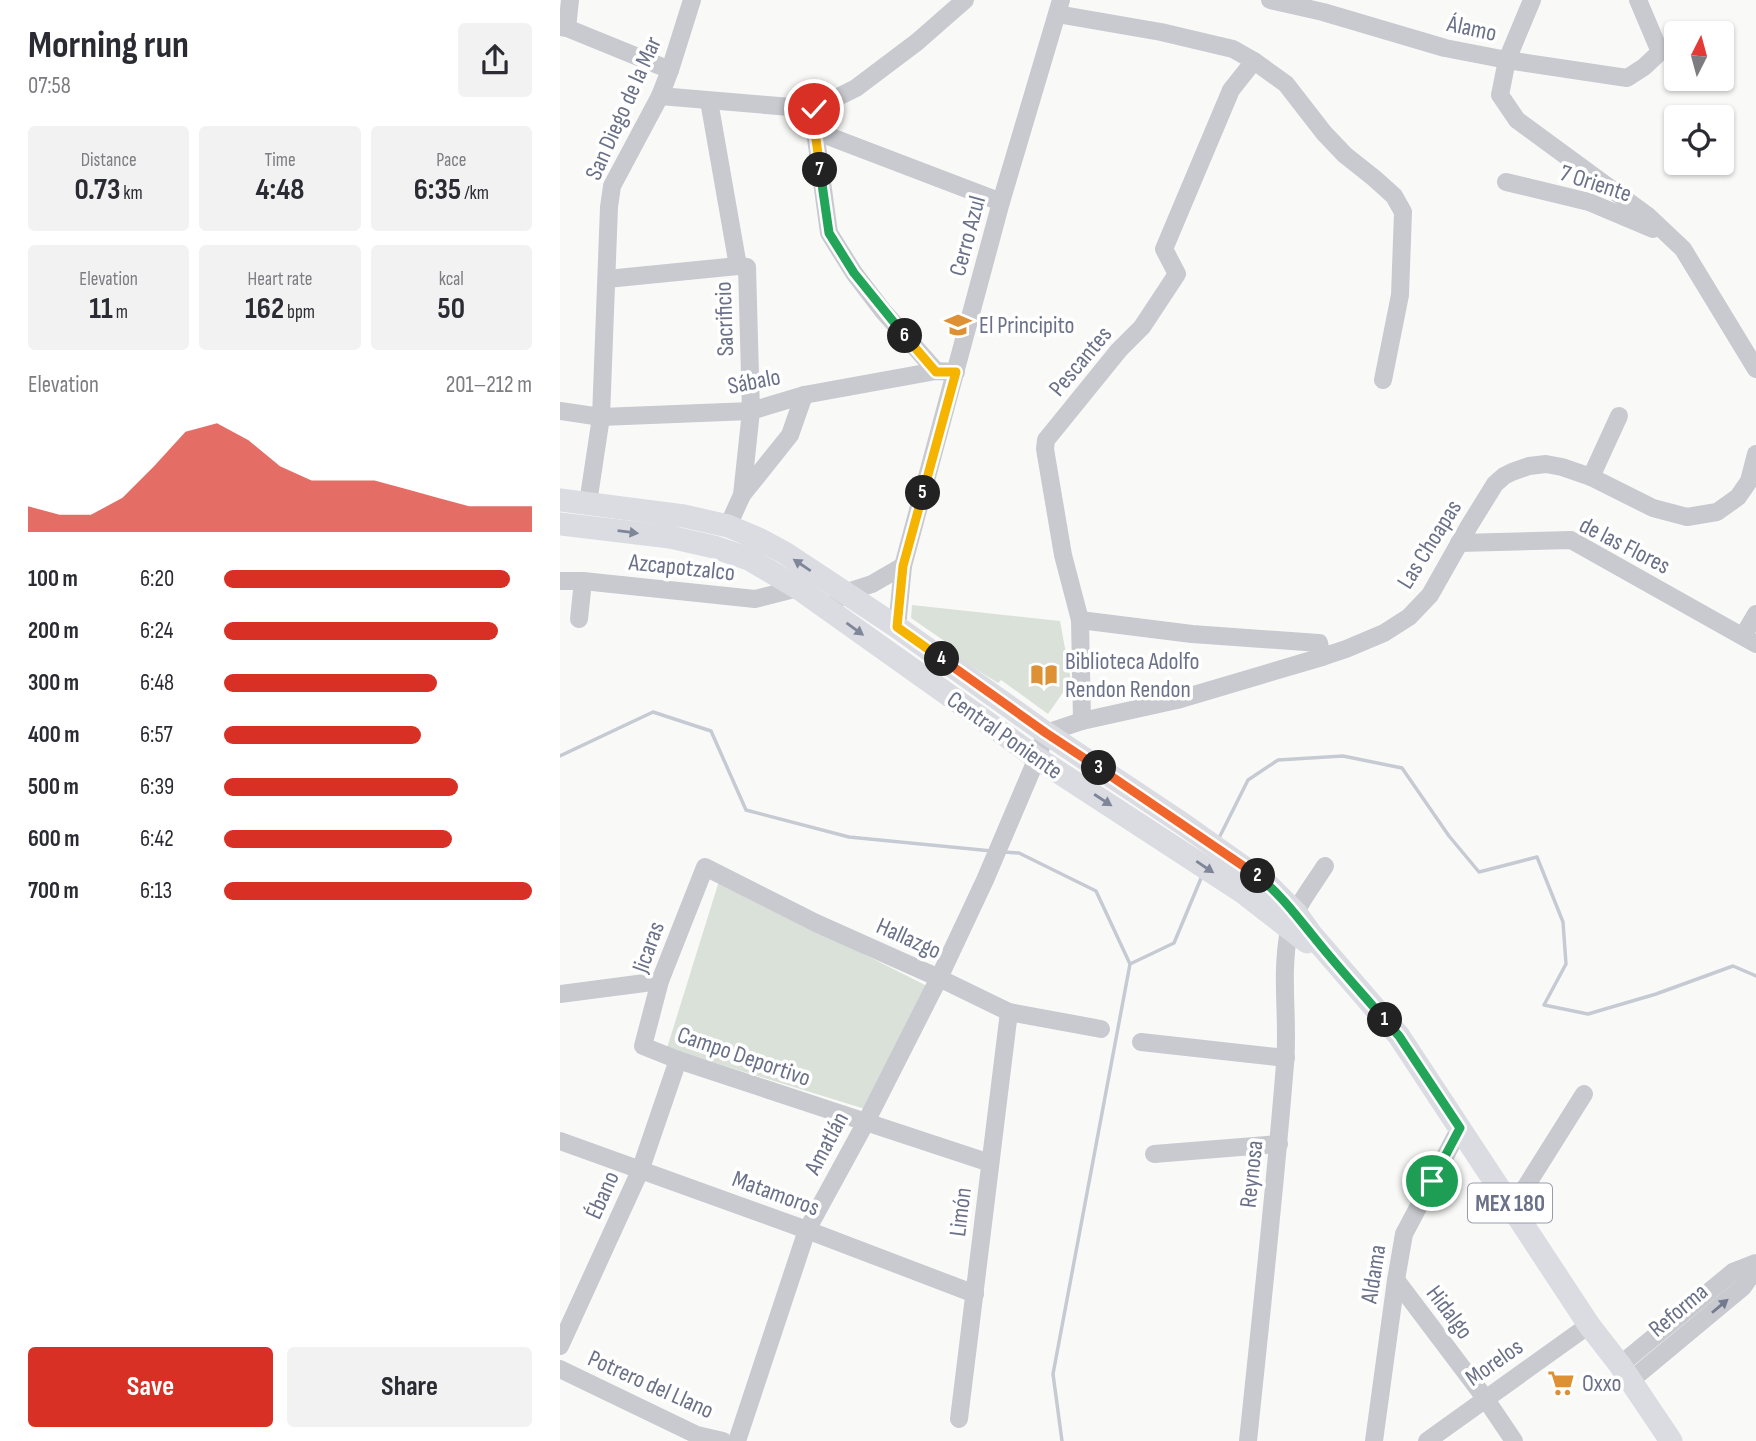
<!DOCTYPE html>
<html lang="en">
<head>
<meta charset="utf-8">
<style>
  body { margin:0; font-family:"Sofia Sans Condensed",sans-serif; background:#f2f2f3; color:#2b2b33; height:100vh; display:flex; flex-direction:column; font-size:26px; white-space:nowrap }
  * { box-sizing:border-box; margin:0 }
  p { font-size:23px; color:#7c7c81 }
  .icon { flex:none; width:38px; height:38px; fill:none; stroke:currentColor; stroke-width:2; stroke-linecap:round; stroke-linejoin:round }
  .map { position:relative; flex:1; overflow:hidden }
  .side { display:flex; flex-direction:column; background:#fff; width:560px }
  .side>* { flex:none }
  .needle { width:46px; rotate:6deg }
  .tools { position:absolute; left:1104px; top:21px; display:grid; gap:14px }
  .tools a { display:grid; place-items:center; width:70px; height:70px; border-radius:7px; background:#fff; box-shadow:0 2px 5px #0004; font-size:35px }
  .pin { position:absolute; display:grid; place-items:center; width:60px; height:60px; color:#fff; margin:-30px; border:4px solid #fff; border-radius:50%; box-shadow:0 2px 7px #0007 }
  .km { position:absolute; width:35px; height:35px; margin:-18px; border-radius:50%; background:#222; color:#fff; font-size:19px; line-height:35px; text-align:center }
  .round { display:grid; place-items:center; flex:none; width:74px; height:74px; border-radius:7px; background:#f2f2f3 }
  .summary { display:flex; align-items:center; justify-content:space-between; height:119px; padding:0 28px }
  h1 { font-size:38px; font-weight:700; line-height:52px }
  .metrics { display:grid; grid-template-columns:repeat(3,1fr); gap:10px; height:119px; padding:7px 28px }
  .metrics div { display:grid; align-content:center; border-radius:7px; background:#f2f2f3; text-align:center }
  .metrics b { font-size:30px; font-weight:700 }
  .metrics small { font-size:19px; font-weight:400 }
  .metrics p { font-size:19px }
  .chart { height:196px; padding:14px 28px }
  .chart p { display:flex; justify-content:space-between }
  .chart svg { width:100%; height:126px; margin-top:7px; fill:#d93025; opacity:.7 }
  .primary-button { display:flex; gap:14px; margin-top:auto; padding:14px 28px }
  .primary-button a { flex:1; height:80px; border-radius:7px; background:#d93025; color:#fff; font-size:28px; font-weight:700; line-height:80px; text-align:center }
  .primary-button a+a { background:#f2f2f3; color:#2b2b33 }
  ul { padding:0 28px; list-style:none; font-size:23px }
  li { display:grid; grid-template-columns:112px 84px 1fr; align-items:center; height:52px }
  li i { height:18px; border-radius:9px; background:#d93025 }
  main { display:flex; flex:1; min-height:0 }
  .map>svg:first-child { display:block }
  .green { fill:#dae1d9 }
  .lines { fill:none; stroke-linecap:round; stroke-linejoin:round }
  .stream { stroke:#c6cbd3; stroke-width:3.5 }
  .minor { stroke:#c8cacf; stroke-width:18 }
  .major { stroke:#dadce2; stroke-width:23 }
  .oneway { fill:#80869a }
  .oneway2 { fill:#737a8f }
  .split-1-casing { stroke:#fff; stroke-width:14 }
  .split-2-casing { stroke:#fff; stroke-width:14 }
  .split-3-casing { stroke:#fff; stroke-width:14 }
  .split-4-casing { stroke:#fff; stroke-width:14 }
  .split-5-casing { stroke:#fff; stroke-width:14 }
  .split-6-casing { stroke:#fff; stroke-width:14 }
  .split-7-casing { stroke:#fff; stroke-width:14 }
  .split-8-casing { stroke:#fff; stroke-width:14 }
  .split-1 { stroke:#22a559; stroke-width:9 }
  .split-2 { stroke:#22a559; stroke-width:9 }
  .split-3 { stroke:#f0652b; stroke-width:9 }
  .split-4 { stroke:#f0652b; stroke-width:9 }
  .split-5 { stroke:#f5b400; stroke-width:9 }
  .split-6 { stroke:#f5b400; stroke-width:9 }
  .split-7 { stroke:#22a559; stroke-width:9 }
  .split-8 { stroke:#f5b400; stroke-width:9 }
  .labels { text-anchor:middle; stroke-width:7; stroke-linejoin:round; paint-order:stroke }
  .shield { fill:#fff; stroke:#979cac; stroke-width:2 }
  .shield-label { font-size:23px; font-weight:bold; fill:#6a7188 }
  .street-label { font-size:24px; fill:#6a7188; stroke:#fff }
  .poi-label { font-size:24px; fill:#6a7188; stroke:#fff; text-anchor:start }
</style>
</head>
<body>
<main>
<section class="side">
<div class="summary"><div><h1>Morning run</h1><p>07:58</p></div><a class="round"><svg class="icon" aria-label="share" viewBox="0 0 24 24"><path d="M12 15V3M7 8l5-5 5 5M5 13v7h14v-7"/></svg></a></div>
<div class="metrics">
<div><p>Distance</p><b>0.73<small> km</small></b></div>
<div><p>Time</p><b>4:48</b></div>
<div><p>Pace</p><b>6:35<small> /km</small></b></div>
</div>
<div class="metrics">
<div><p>Elevation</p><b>11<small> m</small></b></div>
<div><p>Heart rate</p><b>162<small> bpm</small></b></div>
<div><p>kcal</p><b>50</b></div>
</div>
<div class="chart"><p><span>Elevation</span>201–212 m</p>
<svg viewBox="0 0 160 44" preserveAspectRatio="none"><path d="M0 44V35L10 38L20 38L30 32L40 21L50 9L60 6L70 12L80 21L90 26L100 26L110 26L120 29L130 32L140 35L150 35L160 35V44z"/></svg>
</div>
<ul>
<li><b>100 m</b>6:20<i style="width:93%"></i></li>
<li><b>200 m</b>6:24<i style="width:89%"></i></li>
<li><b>300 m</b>6:48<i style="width:69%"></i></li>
<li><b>400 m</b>6:57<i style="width:64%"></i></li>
<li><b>500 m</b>6:39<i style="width:76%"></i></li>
<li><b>600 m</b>6:42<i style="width:74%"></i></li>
<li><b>700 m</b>6:13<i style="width:100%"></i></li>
</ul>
<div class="primary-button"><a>Save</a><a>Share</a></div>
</section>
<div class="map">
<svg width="1196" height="1441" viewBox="0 0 1196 1441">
  <rect width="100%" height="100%" fill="#f9faf8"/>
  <g class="green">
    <path d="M352,605L500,621L511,681L488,714L441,680L438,683L392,654L396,649L351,618Z"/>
    <path d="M159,881L371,988L305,1109L107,1048Z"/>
  </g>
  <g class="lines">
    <g class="stream">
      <path d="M0,756L93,712L151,731L186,810L289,837L432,851"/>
      <path d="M658,840L688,780L718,760L783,756L842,768L889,836L919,872L977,857L1003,922L1006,964L984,1005L1028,1014L1096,994L1173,966L1196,976"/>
      <path d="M444,852L459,853L536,891L570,964L493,1374L502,1441"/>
      <path d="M570,964L614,943L642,876"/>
    </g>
    <g class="minor">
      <path d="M710,0L763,12L885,48L947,60L1067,78L1084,67L1100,52L1078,0"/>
      <path d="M972,0L947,60L940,95L957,120L1088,216L1123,249L1196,369"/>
      <path d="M497,14L601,32L673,49L694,61L726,84L764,133L785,155L814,178L834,196L843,212L840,295L823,380"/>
      <path d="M0,27L7,28L110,70"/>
      <path d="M7,28L10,0"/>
      <path d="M100,96L254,109L296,88L357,42L405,0"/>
      <path d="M149,101L178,266"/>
      <path d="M254,109L255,131L269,233L294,273L323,311L376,371"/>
      <path d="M255,131L441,202"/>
      <path d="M946,182L1029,202L1093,229"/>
      <path d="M47,279L178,266L187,267L191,411L182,495L168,526"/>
      <path d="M0,411L41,417L191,411L244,395L376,371L396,372"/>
      <path d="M1031,477L1059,416"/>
      <path d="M182,495L230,435L244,395"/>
      <path d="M28,503L41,417L49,207L52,186L100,96L110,70L132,0"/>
      <path d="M899,543L1011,540L1196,644"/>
      <path d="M0,581H23L195,599L238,588"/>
      <path d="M278,599L284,593L312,584L343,566"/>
      <path d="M19,619L23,581"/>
      <path d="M520,620L632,634L759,643L762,657"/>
      <path d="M337,627L343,566L441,202L501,0"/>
      <path d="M1183,636L1196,614"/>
      <path d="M522,721L520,620L503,555L485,449L486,440L559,350L582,327L617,274L604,249L671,90L694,61"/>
      <path d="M0,994L100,981"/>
      <path d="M581,1042L726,1058"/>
      <path d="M0,1141L247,1230L415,1294"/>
      <path d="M594,1154L719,1144"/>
      <path d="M430,1163L118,1060L83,1046L100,981L145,867L256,923L379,978L449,1012L541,1029"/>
      <path d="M953,1207L1024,1094"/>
      <path d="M836,1280L925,1398L954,1441"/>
      <path d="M0,1346L80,1171L118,1060"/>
      <path d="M1060,1365L1173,1272L1196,1263"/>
      <path d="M0,1369L137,1435L163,1441"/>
      <path d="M1070,1381L1183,1287L1196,1268"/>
      <path d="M399,1419L449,1012"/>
      <path d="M177,1441L247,1230L306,1122L379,978L425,880L477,758L486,733L522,721L617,700L762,657L786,649L824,633L849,617L870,595L909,526L935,484L944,476L952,472L969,466L986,464L1002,467L1031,477L1093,508L1127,517L1157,512L1178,497L1189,481L1196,454"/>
      <path d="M688,1441C701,1315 715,1190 725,1064C729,1020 720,976 729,931C733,910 753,885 765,866"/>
      <path d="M814,1441L836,1280L844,1234L900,1128"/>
      <path d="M867,1441L1029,1325"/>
    </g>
    <g class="major">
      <path d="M0,500L124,516L168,526L201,540L225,553L337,627L486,733L623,824L706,883L736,913L751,934L839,1036L1029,1325L1060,1365L1111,1441"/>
      <path d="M0,524L110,537L154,547L189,559L238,588L477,758L681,891L747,942"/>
    </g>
  </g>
  <defs><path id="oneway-solid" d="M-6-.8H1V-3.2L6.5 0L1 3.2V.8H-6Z" transform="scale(1.75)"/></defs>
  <g class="oneway">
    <use href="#oneway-solid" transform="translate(68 532) rotate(7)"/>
    <use href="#oneway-solid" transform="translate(242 565) rotate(-146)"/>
    <use href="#oneway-solid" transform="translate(295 629) rotate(36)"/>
    <use href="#oneway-solid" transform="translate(543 800) rotate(33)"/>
    <use href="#oneway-solid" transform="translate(645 867) rotate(34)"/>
  </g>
  <use class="oneway2" href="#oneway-solid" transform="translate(1160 1306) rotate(-40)"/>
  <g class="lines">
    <defs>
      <path id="split-1" d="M825,1020L839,1036L900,1128L872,1181"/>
      <path id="split-2" d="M698,876C720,894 736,915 753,936C776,965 801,992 825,1020"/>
      <path id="split-3" d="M539,768L698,876"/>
      <path id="split-4" d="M382,659L486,733L539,768"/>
      <path id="split-5" d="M363,493L343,566L337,627L382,659"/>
      <path id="split-6" d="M345,336L376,372H396L363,493"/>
      <path id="split-7" d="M260,170L269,233L294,273L345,336"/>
      <path id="split-8" d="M254,109L255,131L260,170"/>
    </defs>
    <use href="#split-1" class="split-1-casing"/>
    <use href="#split-2" class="split-2-casing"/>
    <use href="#split-3" class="split-3-casing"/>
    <use href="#split-4" class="split-4-casing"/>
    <use href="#split-5" class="split-5-casing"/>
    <use href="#split-6" class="split-6-casing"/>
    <use href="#split-7" class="split-7-casing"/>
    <use href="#split-8" class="split-8-casing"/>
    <use href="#split-1" class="split-1"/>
    <use href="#split-2" class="split-2"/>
    <use href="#split-3" class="split-3"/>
    <use href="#split-4" class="split-4"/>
    <use href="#split-5" class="split-5"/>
    <use href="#split-6" class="split-6"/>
    <use href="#split-7" class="split-7"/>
    <use href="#split-8" class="split-8"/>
  </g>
  <defs>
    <symbol id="school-bare" viewBox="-9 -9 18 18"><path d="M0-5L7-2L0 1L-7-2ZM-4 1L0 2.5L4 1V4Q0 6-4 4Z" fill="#de9034" stroke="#fff" stroke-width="2.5" paint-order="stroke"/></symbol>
    <symbol id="library-bare" viewBox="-9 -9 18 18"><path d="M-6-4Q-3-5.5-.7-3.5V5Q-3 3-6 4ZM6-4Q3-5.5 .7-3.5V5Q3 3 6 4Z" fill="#de9034" stroke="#fff" stroke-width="2.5" paint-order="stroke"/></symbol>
    <symbol id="supermarket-bare" viewBox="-9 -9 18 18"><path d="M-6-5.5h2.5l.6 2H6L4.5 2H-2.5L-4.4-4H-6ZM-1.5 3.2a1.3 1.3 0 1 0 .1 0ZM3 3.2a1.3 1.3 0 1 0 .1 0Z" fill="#de9034" stroke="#fff" stroke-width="2.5" paint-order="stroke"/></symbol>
  </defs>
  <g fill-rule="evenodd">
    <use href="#school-bare" x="379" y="306" width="38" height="38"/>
    <use href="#library-bare" x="465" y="656" width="38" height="38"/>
    <use href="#supermarket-bare" x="982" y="1364" width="38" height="38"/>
  </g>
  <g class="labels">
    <rect class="shield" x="908" y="1183.5" width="84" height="39" rx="5"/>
    <g class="shield-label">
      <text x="950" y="1211">MEX 180</text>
    </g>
    <g class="street-label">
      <text transform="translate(912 28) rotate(12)" y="8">Álamo</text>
      <text transform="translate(63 108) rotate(-66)" y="8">San Diego de la Mar</text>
      <text transform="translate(1036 183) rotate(18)" y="8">7 Oriente</text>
      <text transform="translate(407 236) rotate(-75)" y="8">Cerro Azul</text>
      <text transform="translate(164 319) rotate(-92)" y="8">Sacrificio</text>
      <text transform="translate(520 361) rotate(-50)" y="8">Pescantes</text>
      <text transform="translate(194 381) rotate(-11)" y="8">Sábalo</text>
      <text transform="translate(869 544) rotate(-58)" y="8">Las Choapas</text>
      <text transform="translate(1065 545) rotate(27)" y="8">de las Flores</text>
      <text transform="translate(122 567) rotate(6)" y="8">Azcapotzalco</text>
      <text transform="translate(445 735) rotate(35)" y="8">Central Poniente</text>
      <text transform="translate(349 938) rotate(24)" y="8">Hallazgo</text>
      <text transform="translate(88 947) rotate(-70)" y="8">Jicaras</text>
      <text transform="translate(184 1056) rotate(19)" y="8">Campo Deportivo</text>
      <text transform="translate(266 1143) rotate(-62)" y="8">Amatlán</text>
      <text transform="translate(691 1174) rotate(-84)" y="8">Reynosa</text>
      <text transform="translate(216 1193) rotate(20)" y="8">Matamoros</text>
      <text transform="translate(42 1195) rotate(-66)" y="8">Ébano</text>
      <text transform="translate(400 1212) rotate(-83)" y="8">Limón</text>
      <text transform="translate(813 1274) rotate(-81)" y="8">Aldama</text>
      <text transform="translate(1118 1310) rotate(-40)" y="8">Reforma</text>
      <text transform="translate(890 1312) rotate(53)" y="8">Hidalgo</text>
      <text transform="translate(934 1362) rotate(-35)" y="8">Morelos</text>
      <text transform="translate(91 1384) rotate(24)" y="8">Potrero del Llano</text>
    </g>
    <g class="poi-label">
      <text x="419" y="333">El Principito</text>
      <text x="505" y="669">Biblioteca Adolfo<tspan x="505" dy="28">Rendon Rendon</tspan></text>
      <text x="1022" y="1391">Oxxo</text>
    </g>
  </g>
</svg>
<div class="tools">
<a><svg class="needle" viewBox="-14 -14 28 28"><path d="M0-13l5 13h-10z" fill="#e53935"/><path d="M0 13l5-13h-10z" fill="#7c7c81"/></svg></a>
<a><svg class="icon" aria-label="locate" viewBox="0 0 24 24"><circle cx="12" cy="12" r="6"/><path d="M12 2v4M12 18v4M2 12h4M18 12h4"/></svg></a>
</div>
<div class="pin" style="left:872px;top:1181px;background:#1e9e55"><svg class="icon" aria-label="arrive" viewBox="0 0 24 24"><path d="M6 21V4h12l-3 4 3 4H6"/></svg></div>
<div class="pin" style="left:254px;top:109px;background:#d93025"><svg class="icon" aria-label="check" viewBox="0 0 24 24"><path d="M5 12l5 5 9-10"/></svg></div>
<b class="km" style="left:825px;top:1020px">1</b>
<b class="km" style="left:698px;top:876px">2</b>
<b class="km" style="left:539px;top:768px">3</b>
<b class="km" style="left:382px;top:659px">4</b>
<b class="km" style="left:363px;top:493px">5</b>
<b class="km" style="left:345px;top:336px">6</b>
<b class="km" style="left:260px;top:170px">7</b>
</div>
</main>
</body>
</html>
